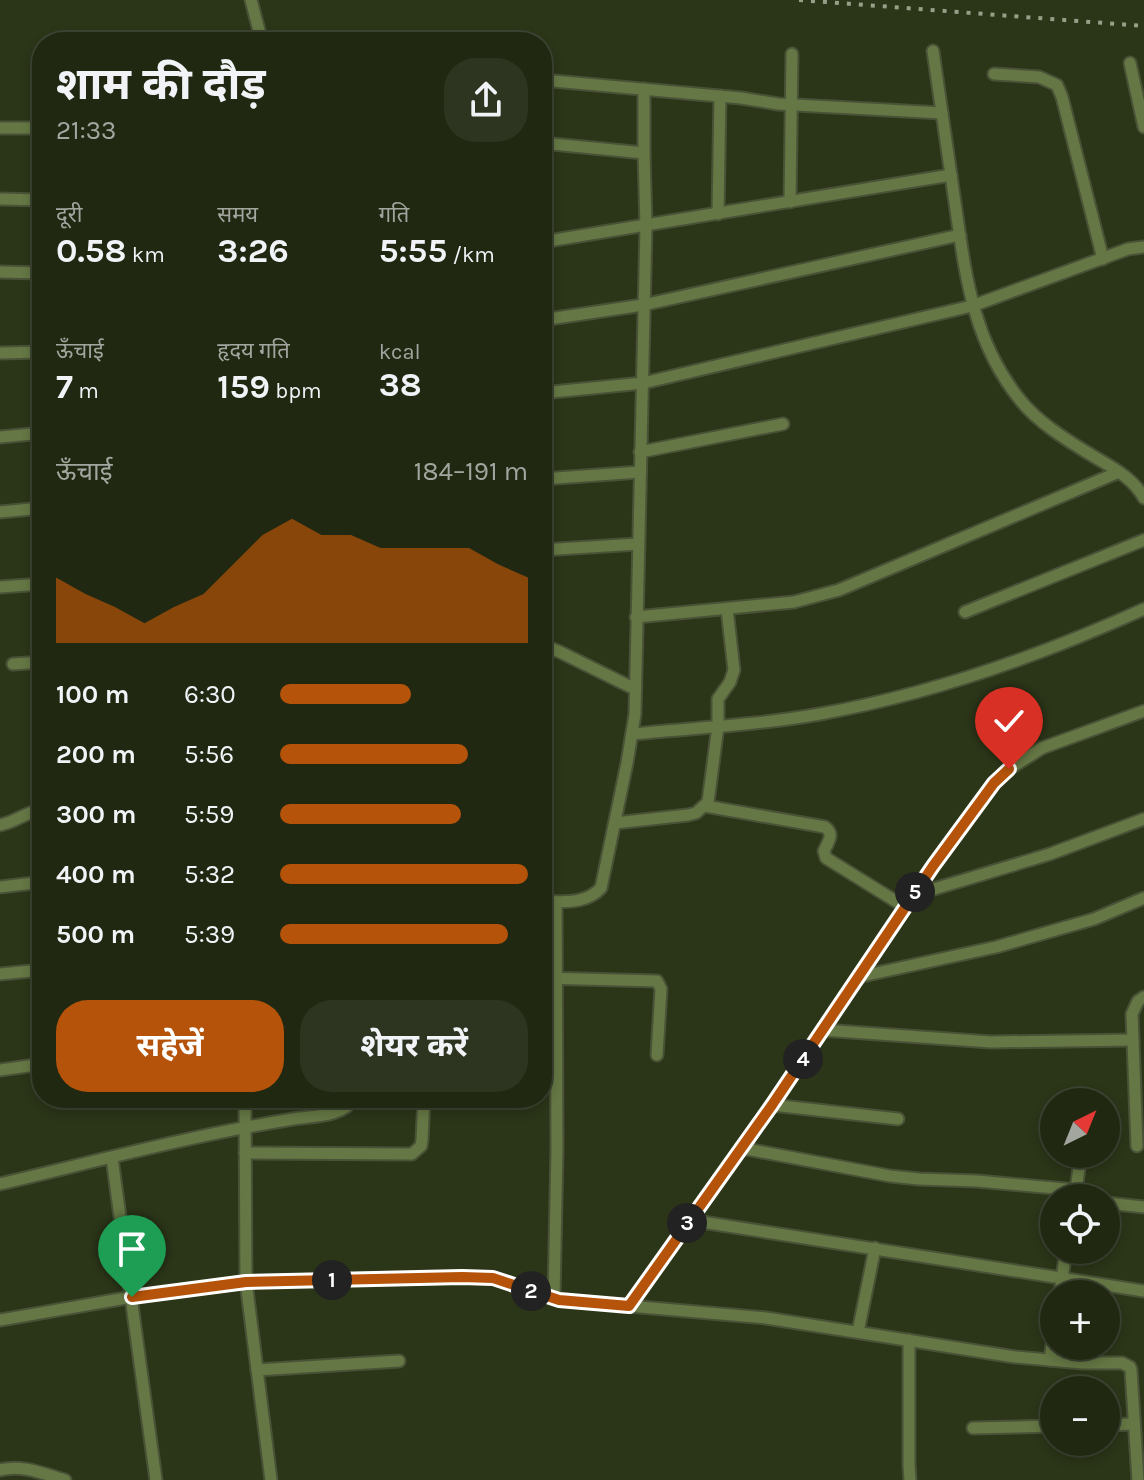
<!DOCTYPE html>
<html lang="hi">
<head>
<meta charset="utf-8">
<style>
  body { margin:0; font-family:Karla,"Noto Sans Devanagari",sans-serif; background:#2d3420; color:#f1f3f6; height:100vh; display:flex; flex-direction:column; font-size:30px; white-space:nowrap }
  * { box-sizing:border-box; margin:0 }
  p { font-size:26px; color:#a2a69f }
  .icon { flex:none; width:44px; height:44px; fill:none; stroke:currentColor; stroke-width:2; stroke-linecap:round; stroke-linejoin:round }
  .map { position:relative; flex:1; overflow:hidden }
  .sheet { position:absolute; left:32px; top:32px; width:520px; height:1076px; display:flex; flex-direction:column; background:#202812; border-radius:32px; box-shadow:0 4px 12px #0003,0 0 0 2px #3d4432 }
  .sheet>* { flex:none }
  .needle { width:52px; rotate:43deg }
  .buttons { position:absolute; left:1040px; top:1088px; display:grid; gap:16px }
  .buttons a { display:grid; place-items:center; width:80px; height:80px; border-radius:50%; background:#202812; box-shadow:0 4px 12px #0003,0 0 0 2px #3d4432; font-size:40px }
  .pin { position:absolute; display:grid; place-items:center; width:68px; height:68px; color:#fff; margin:-82px -34px; border-radius:50% 50% 50% 0; rotate:-45deg; box-shadow:0 0 8px #0007 }
  .pin .icon { rotate:45deg }
  .km { position:absolute; width:40px; height:40px; margin:-20px; border-radius:50%; background:#222; color:#fff; font-size:22px; line-height:40px; text-align:center }
  .round { display:grid; place-items:center; flex:none; width:84px; height:84px; border-radius:32px; background:#2d3420 }
  .headline { display:flex; align-items:center; justify-content:space-between; height:136px; padding:0 24px }
  h1 { font-size:44px; font-weight:700; line-height:60px }
  .figures { display:grid; grid-template-columns:repeat(3,1fr); gap:12px; height:136px; padding:8px 24px }
  .figures div { display:grid; align-content:center }
  .figures b { font-size:34px; font-weight:700 }
  .figures small { font-size:22px; font-weight:400 }
  .figures p { font-size:22px }
  .chart { height:224px; padding:16px 24px }
  .chart p { display:flex; justify-content:space-between }
  .chart svg { width:100%; height:144px; margin-top:8px; fill:#b45309; opacity:.7 }
  .button { display:flex; gap:16px; margin-top:auto; padding:16px 24px }
  .button a { flex:1; height:92px; border-radius:32px; background:#b45309; color:#fff; font-size:32px; font-weight:700; line-height:92px; text-align:center }
  .button a+a { background:#2d3420; color:#f1f3f6 }
  ul { padding:0 24px; list-style:none; font-size:26px }
  li { display:grid; grid-template-columns:128px 96px 1fr; align-items:center; height:60px }
  li i { height:20px; border-radius:10px; background:#b45309 }
  .map>svg:first-child { display:block }
  .lines { fill:none; stroke-linecap:round; stroke-linejoin:round }
  .street-casing { stroke:#495237; stroke-width:15 }
  .street { stroke:#657744; stroke-width:11 }
  .rail { stroke:#979f89; stroke-width:4; stroke-dasharray:4 8; stroke-linecap:butt }
  .route-casing { stroke:#fff; stroke-width:16 }
  .route { stroke:#b45309; stroke-width:10 }
</style>
</head>
<body>
<div class="map">
<svg width="1144" height="1480" viewBox="0 0 1144 1480">
  <rect width="100%" height="100%" fill="#2b3518"/>
  <g class="lines">
    <defs>
      <g id="street">
        <path d="M251,0L262,42"/>
        <path d="M933,51C940,99 947,147 954,196C965,270 971,340 1021,401C1038,422 1065,439 1088,453C1109,466 1132,476 1144,498"/>
        <path d="M1130,63L1144,127"/>
        <path d="M994,74L1039,77L1057,85L1062,97L1103,259"/>
        <path d="M542,80L741,98L778,104L942,113"/>
        <path d="M0,128H42"/>
        <path d="M542,143L644,153"/>
        <path d="M0,199L42,200"/>
        <path d="M790,202L792,54"/>
        <path d="M718,214L720,96"/>
        <path d="M542,242L951,175"/>
        <path d="M0,272L42,273"/>
        <path d="M542,320L643,305L960,235"/>
        <path d="M0,353L42,352"/>
        <path d="M542,393L643,383L972,306L1128,249L1144,247"/>
        <path d="M0,437L42,433"/>
        <path d="M640,452L783,424"/>
        <path d="M542,479L640,472"/>
        <path d="M0,512L42,508"/>
        <path d="M542,550L638,544"/>
        <path d="M0,587L42,584"/>
        <path d="M965,612L1144,540"/>
        <path d="M636,617L794,602L839,590L1119,472"/>
        <path d="M542,645L560,652L635,689"/>
        <path d="M13,664L42,662"/>
        <path d="M632,734C694,728 758,725 820,714C932,694 1040,656 1144,609"/>
        <path d="M705,806L825,827C835,834 828,842 824,851L826,858L905,907"/>
        <path d="M615,823L688,815L696,813L708,802L718,726V699L730,682L734,670L727,609"/>
        <path d="M0,825C15,822 27,812 42,809"/>
        <path d="M0,887L42,882"/>
        <path d="M914,895L1050,854L1144,819"/>
        <path d="M542,902C563,901 585,905 601,888L627,763L635,714L646,226L644,153V89"/>
        <path d="M0,974L42,970"/>
        <path d="M858,977L996,947L1094,919L1144,898"/>
        <path d="M542,978L657,981L661,989L657,1055"/>
        <path d="M822,1030L991,1042L1133,1040"/>
        <path d="M0,1070L42,1064"/>
        <path d="M245,1098L246,1282L271,1480"/>
        <path d="M772,1105L898,1119"/>
        <path d="M1137,1146L1132,1014L1138,1001L1144,997"/>
        <path d="M741,1148L890,1176L919,1179L977,1181L1076,1190"/>
        <path d="M245,1153L412,1154L421,1146L422,1140L424,1098"/>
        <path d="M112,1158L156,1480"/>
        <path d="M0,1184C97,1161 194,1135 293,1119C312,1116 344,1117 354,1098"/>
        <path d="M1075,1197L1081,1154"/>
        <path d="M1106,1203L1144,1207"/>
        <path d="M689,1220L1144,1291"/>
        <path d="M1060,1294L1066,1250"/>
        <path d="M554,1298L557,1149L556,902"/>
        <path d="M629,1306L772,1105L933,866L994,783L1009,769L1042,748L1144,711"/>
        <path d="M0,1320L132,1297L246,1282L462,1277L493,1278L559,1300L766,1318L1015,1357L1083,1363H1122L1130,1367L1131,1370L1138,1480"/>
        <path d="M858,1332L875,1248"/>
        <path d="M909,1340V1465L910,1480"/>
        <path d="M1050,1360L1054,1331"/>
        <path d="M257,1370L399,1361"/>
        <path d="M1106,1425L1134,1424"/>
        <path d="M973,1428L1054,1426"/>
        <path d="M0,1470C22,1464 44,1474 65,1480"/>
      </g>
    </defs>
    <use href="#street" class="street-casing"/>
    <use href="#street" class="street"/>
    <path class="rail" d="M799,0L1144,26"/>
  </g>
  <g class="lines">
    <defs>
      <path id="route" d="M132,1297L246,1282L462,1277L493,1278L559,1300L629,1306L772,1105L933,866L994,783L1009,769"/>
    </defs>
    <use href="#route" class="route-casing"/>
    <use href="#route" class="route"/>
  </g>
</svg>
<div class="buttons">
<a><svg class="needle" viewBox="-14 -14 28 28"><path d="M0-13l5 13h-10z" fill="#e53935"/><path d="M0 13l5-13h-10z" fill="#a2a69f"/></svg></a>
<a><svg class="icon" aria-label="locate" viewBox="0 0 24 24"><circle cx="12" cy="12" r="6"/><path d="M12 2v4M12 18v4M2 12h4M18 12h4"/></svg></a>
<a>+</a>
<a>−</a>
</div>
<div class="pin" style="left:132px;top:1297px;background:#1e9e55"><svg class="icon" aria-label="arrive" viewBox="0 0 24 24"><path d="M6 21V4h12l-3 4 3 4H6"/></svg></div>
<div class="pin" style="left:1009px;top:769px;background:#d93025"><svg class="icon" aria-label="check" viewBox="0 0 24 24"><path d="M5 12l5 5 9-10"/></svg></div>
<b class="km" style="left:332px;top:1280px">1</b>
<b class="km" style="left:531px;top:1291px">2</b>
<b class="km" style="left:687px;top:1223px">3</b>
<b class="km" style="left:803px;top:1059px">4</b>
<b class="km" style="left:915px;top:892px">5</b>
<section class="sheet">
<div class="headline"><div><h1>शाम की दौड़</h1><p>21:33</p></div><a class="round"><svg class="icon" aria-label="share" viewBox="0 0 24 24"><path d="M12 15V3M7 8l5-5 5 5M5 13v7h14v-7"/></svg></a></div>
<div class="figures">
<div><p>दूरी</p><b>0.58<small> km</small></b></div>
<div><p>समय</p><b>3:26</b></div>
<div><p>गति</p><b>5:55<small> /km</small></b></div>
</div>
<div class="figures">
<div><p>ऊँचाई</p><b>7<small> m</small></b></div>
<div><p>हृदय गति</p><b>159<small> bpm</small></b></div>
<div><p>kcal</p><b>38</b></div>
</div>
<div class="chart"><p><span>ऊँचाई</span>184–191 m</p>
<svg viewBox="0 0 160 44" preserveAspectRatio="none"><path d="M0 44V24L10 29L20 33L30 38L40 33L50 29L60 20L70 11L80 6L90 11L100 11L110 15L120 15L130 15L140 15L150 20L160 24V44z"/></svg>
</div>
<ul>
<li><b>100 m</b>6:30<i style="width:53%"></i></li>
<li><b>200 m</b>5:56<i style="width:76%"></i></li>
<li><b>300 m</b>5:59<i style="width:73%"></i></li>
<li><b>400 m</b>5:32<i style="width:100%"></i></li>
<li><b>500 m</b>5:39<i style="width:92%"></i></li>
</ul>
<div class="button"><a>सहेजें</a><a>शेयर करें</a></div>
</section>
</div>
</body>
</html>
